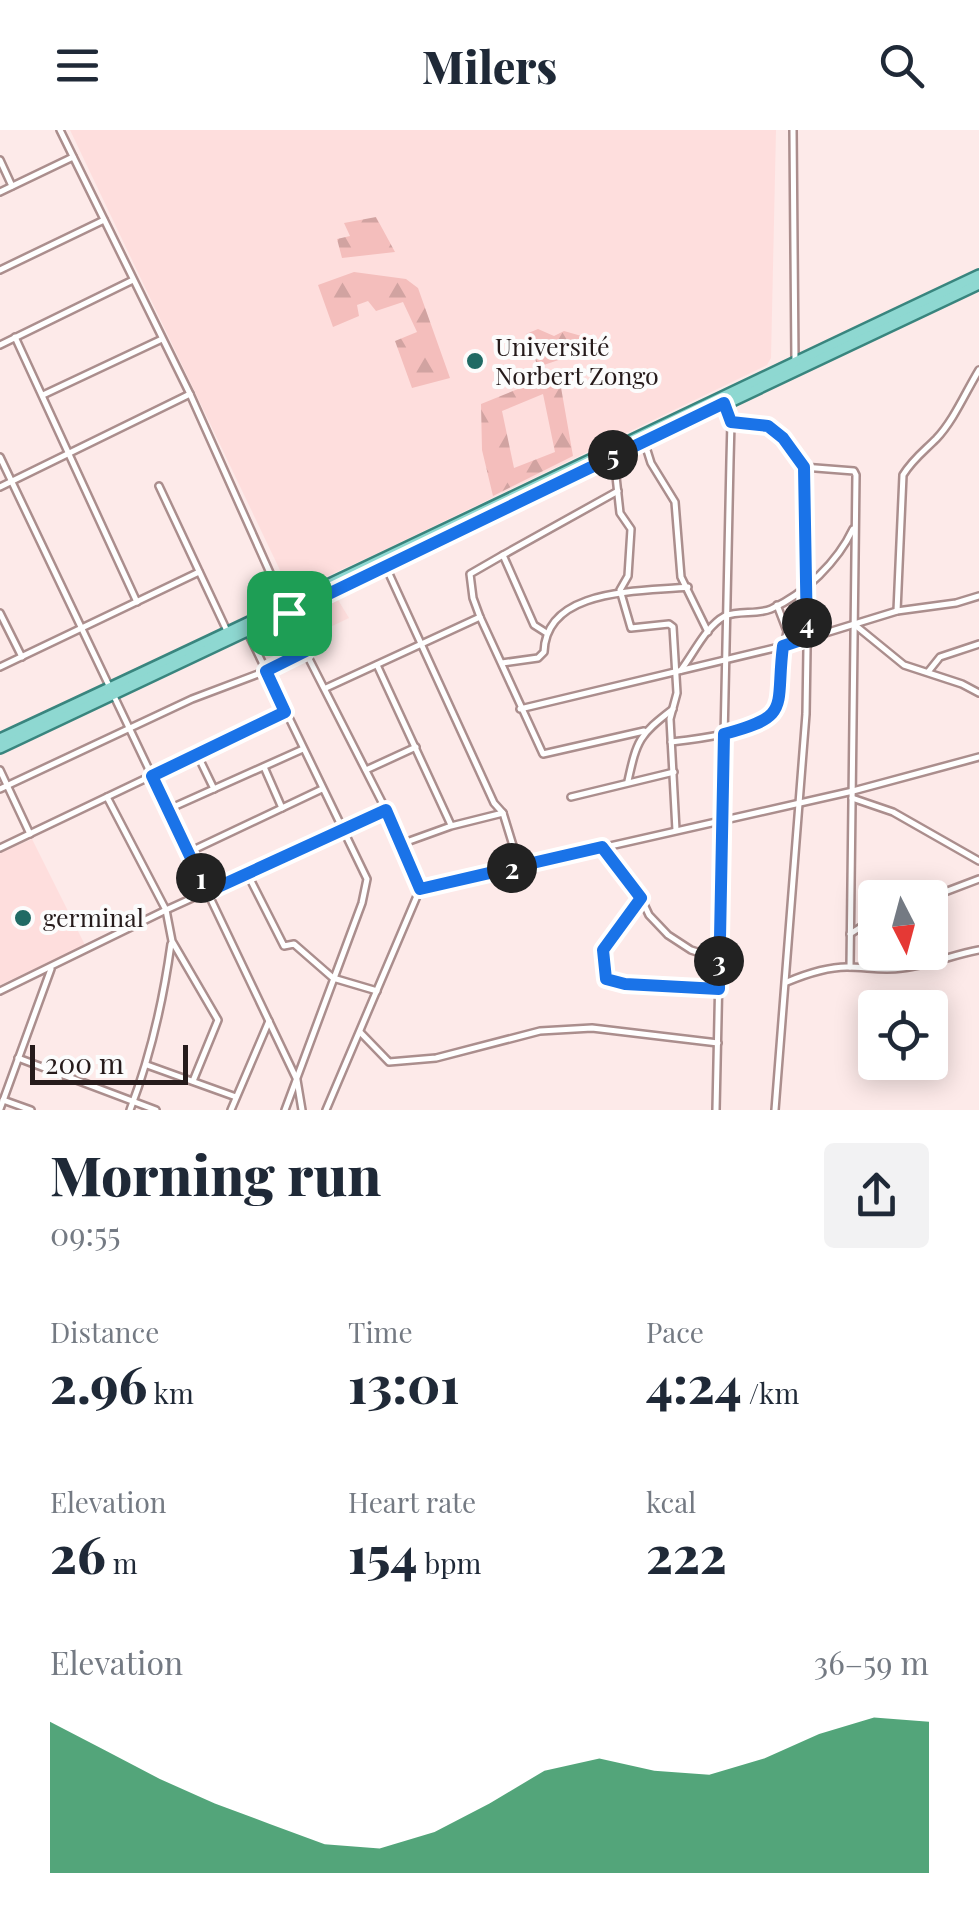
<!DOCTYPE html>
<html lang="en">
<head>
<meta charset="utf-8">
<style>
  body { margin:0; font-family:"Playfair Display",serif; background:#f2f2f3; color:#1f2937; height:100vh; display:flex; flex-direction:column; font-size:38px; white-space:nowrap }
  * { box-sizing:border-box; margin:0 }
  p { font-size:32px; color:#747a83 }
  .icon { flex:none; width:55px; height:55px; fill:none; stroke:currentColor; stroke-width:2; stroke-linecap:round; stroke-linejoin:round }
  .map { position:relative; height:980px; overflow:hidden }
  .details { display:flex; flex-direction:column; background:#fff; flex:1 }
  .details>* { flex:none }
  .needle { width:65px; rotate:174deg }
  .fabs { position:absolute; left:858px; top:750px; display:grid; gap:20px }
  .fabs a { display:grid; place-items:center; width:90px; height:90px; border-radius:10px; background:#fff; box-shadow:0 5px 25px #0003; font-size:50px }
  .scale { position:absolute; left:30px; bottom:25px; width:158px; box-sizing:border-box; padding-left:10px; border:5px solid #261b1b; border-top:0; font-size:28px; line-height:35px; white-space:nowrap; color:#261b1b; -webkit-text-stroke:8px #fcfcfc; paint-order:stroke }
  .pin { position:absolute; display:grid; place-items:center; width:85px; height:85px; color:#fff; margin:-42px; border-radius:20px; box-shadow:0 5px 15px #0006 }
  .km { position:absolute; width:50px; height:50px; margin:-25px; border-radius:50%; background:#222; color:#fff; font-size:28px; line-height:50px; text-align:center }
  .round { display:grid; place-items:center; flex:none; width:105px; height:105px; border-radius:10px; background:#f2f2f3 }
  .headline { display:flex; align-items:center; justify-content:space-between; height:170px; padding:0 50px }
  h1 { font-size:55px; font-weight:800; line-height:75px }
  .figures { display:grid; grid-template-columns:repeat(3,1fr); gap:15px; height:170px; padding:10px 50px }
  .figures div { display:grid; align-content:center }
  .figures b { font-size:50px; font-weight:800 }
  .figures small { font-size:28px; font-weight:400 }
  .figures p { font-size:28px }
  .chart { height:280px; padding:20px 50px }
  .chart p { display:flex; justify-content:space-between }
  .chart svg { width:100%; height:180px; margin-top:10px; fill:#0b8043; opacity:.7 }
  header { display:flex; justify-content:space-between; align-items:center; height:130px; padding:0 50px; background:#fff; font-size:45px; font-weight:800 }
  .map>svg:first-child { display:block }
  .built { fill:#fededd }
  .forest { fill:url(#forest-firs); fill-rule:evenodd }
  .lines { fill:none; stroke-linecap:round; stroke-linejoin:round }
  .minor-casing { stroke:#ab8e8d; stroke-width:10 }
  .primary-casing { stroke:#39857e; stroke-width:14 }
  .minor { stroke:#fff; stroke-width:5 }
  .primary { stroke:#8ed8d1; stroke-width:9 }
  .route-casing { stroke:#fff; stroke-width:20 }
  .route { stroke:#1a73e8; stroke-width:12 }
  .poi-dot { fill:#206a64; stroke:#fcfcfc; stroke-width:4 }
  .labels { text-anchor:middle; stroke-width:8; stroke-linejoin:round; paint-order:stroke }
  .poi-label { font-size:25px; fill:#261b1b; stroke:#fcfcfc; text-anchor:start }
</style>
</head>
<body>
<header><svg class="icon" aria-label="menu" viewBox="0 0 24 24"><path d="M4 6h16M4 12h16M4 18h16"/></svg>Milers<svg class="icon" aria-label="search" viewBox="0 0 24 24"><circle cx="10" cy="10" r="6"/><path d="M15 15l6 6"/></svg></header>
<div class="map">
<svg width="979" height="980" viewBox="0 0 979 980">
  <defs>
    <pattern id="forest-firs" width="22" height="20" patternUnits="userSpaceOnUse" patternTransform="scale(2.5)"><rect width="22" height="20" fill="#f4bebc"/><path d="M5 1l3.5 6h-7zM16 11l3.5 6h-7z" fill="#d1a3a1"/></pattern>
  </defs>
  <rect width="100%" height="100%" fill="#fdeae9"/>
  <g class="built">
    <path d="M70,0H776L771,228L767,235L378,423L299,459L288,457Z"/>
    <path d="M335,465L349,488L303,510L294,485Z"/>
    <path d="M32,709L85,815L0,855V723Z"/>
  </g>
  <g class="forest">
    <path d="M376,87L395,122L342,128L337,109L350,106L344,93Z"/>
    <path d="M354,142L406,149L418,158L450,248L412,258L395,211L417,202L403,172L376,181L368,171L357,175L359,186L333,197L318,155Z"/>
    <path d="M538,199L554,206L564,201L585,207L590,214L582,222L538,237L526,204Z"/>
    <path d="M559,246L573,326L493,366L482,320L481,274L540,250ZM543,264L555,322L514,338L502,281Z"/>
  </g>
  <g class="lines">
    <defs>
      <g id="minor">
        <path d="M60,0L190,264L305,521L386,680L420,759L326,980"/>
        <path d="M793,0L795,231"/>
        <path d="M0,30L12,56"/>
        <path d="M0,62L73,27"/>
        <path d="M0,140L104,90"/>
        <path d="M15,207L137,472"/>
        <path d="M0,215L133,150"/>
        <path d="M43,265L162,209"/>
        <path d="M731,292C768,292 785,303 803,337L854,341L856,345L850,837"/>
        <path d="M645,314L651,333L675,372L681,447L708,502"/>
        <path d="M0,327L297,950L302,980"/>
        <path d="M614,328L620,383L631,399L628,446L620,460L631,498L669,494L673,497L677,563L670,589L676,700"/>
        <path d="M159,356L228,503"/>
        <path d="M0,357L190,264"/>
        <path d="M503,425L470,444L473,468L480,487L543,624L644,601"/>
        <path d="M385,435L494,673L503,683L451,696L401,714"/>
        <path d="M897,481L903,345C913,329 923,322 936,309C954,290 965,263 979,240"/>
        <path d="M0,483L22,527"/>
        <path d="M855,495L904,535L962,554L979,563"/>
        <path d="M545,502L534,495L503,425L618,361"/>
        <path d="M248,503L367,749L362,773L285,980"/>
        <path d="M502,533L538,528L544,522C546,457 642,462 688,457"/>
        <path d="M377,535L451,695"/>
        <path d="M0,537L199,442"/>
        <path d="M681,540C694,523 706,496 725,486C739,480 757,485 771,479C805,464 838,431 853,399"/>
        <path d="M928,542L940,527L979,514"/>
        <path d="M326,558L480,487"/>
        <path d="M520,579L783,516L897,481L956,473L979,466"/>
        <path d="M671,612C707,608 742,603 773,586L787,501L777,475"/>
        <path d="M197,624L214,659"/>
        <path d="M264,637L282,678"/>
        <path d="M0,640L30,704"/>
        <path d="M366,640L416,617"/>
        <path d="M628,651C637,610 639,605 673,579"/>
        <path d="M0,659L192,569L266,541L305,521"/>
        <path d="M107,667L166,780L172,811L218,890L193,951"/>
        <path d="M571,667L674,642"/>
        <path d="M852,668L893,682L979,731"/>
        <path d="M169,679L303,619"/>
        <path d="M503,683L519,735"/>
        <path d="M0,718L285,582"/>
        <path d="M603,718L641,768L649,785L668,805L691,820L719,829"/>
        <path d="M189,722L322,659"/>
        <path d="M247,743L284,816L294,814L333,848L377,861"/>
        <path d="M420,759L853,661L979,627"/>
        <path d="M641,768L603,821L606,849L625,854L719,859"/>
        <path d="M929,768L979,749"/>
        <path d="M850,804L875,788"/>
        <path d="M787,852C806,844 826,837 847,837C866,837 883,841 902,838C928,835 953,825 979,820"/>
        <path d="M0,861L166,780L386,680"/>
        <path d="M360,902L389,932L436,928L540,901L592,898L718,913"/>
        <path d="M18,928L156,980"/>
        <path d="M147,935L236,967"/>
        <path d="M3,970L31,980"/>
        <path d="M0,979L51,839"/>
        <path d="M130,980C151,925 163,872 171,814"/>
        <path d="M231,980L269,891"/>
        <path d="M716,980L730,330L731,292L724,274"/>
        <path d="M775,980L806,584L808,453L803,337"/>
      </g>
      <g id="primary">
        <path d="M0,609C328,457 652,299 979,145"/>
        <path d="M0,618L979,154"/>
      </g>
    </defs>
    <use href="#minor" class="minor-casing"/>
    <use href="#primary" class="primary-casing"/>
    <use href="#minor" class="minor"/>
    <use href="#primary" class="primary"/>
  </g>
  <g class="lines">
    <defs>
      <path id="route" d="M724,273L731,292L768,296L783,308L804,337L807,508L783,516C775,578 793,586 724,604L719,859L625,854L606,849L603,820L641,768L602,717L420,759L386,680L207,762L152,646L285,582L266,541L306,521L289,483Z"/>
    </defs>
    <use href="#route" class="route-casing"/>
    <use href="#route" class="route"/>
  </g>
  <g class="poi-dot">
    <circle cx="475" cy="231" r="10"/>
    <circle cx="23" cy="788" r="10"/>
  </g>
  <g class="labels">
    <g class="poi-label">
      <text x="495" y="226">Université<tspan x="495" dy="29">Norbert Zongo</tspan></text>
      <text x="43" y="797">germinal</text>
    </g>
  </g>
</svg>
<div class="fabs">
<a><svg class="needle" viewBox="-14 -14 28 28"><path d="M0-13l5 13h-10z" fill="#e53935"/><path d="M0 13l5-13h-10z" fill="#747a83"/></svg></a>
<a><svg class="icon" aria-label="locate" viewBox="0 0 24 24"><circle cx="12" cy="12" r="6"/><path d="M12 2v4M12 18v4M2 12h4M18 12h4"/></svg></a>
</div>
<div class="scale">200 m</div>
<div class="pin" style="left:289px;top:483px;background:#1e9e55"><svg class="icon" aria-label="arrive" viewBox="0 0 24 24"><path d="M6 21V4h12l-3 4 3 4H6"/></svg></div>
<b class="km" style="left:201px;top:748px">1</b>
<b class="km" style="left:512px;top:738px">2</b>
<b class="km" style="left:719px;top:831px">3</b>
<b class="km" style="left:807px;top:493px">4</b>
<b class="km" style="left:613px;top:325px">5</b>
</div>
<section class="details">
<div class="headline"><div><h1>Morning run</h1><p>09:55</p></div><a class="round"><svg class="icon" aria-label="share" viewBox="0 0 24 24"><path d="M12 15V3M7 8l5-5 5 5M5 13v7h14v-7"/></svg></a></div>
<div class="figures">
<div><p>Distance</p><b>2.96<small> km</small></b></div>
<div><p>Time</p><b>13:01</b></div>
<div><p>Pace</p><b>4:24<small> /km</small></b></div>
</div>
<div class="figures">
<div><p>Elevation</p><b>26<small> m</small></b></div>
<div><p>Heart rate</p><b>154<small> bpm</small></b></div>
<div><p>kcal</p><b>222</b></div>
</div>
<div class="chart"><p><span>Elevation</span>36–59 m</p>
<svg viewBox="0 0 160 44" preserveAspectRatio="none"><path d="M0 44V7L10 14L20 21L30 27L40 32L50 37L60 38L70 34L80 27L90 19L100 16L110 19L120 20L130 16L140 10L150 6L160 7V44z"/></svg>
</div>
</section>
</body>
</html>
